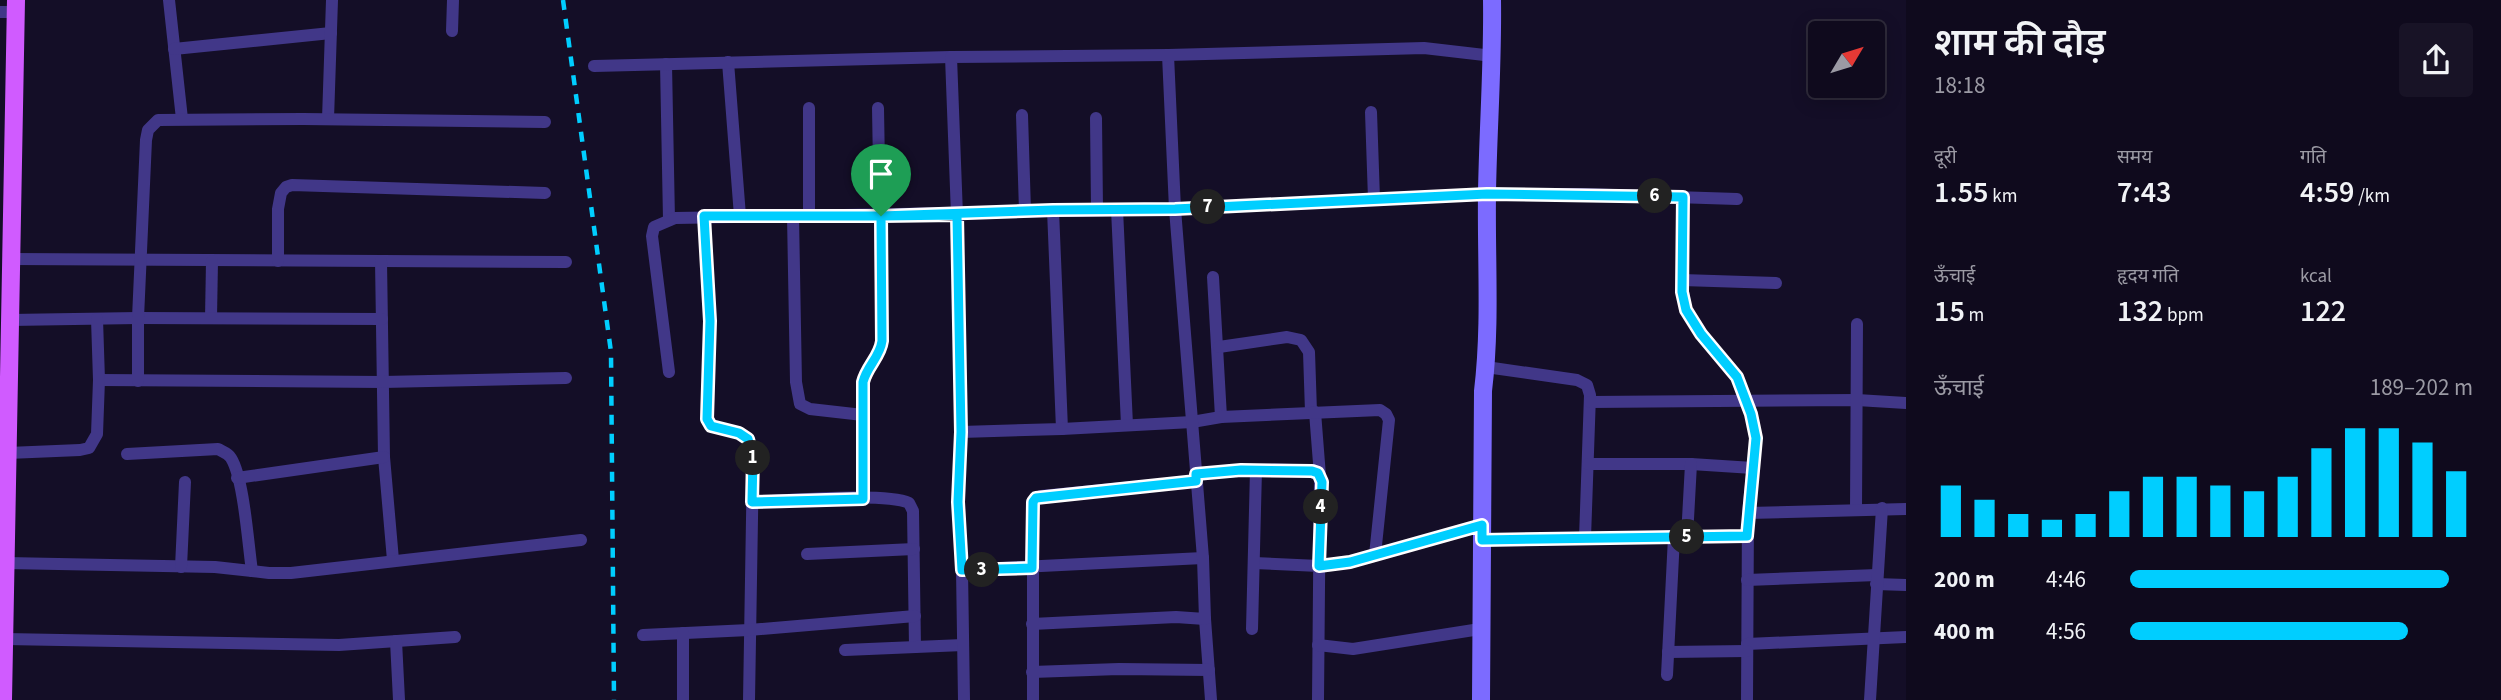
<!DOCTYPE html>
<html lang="hi">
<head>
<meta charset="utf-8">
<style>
  body { margin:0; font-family:"Source Sans 3","Noto Sans Devanagari",sans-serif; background:#181326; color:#f1f3f6; height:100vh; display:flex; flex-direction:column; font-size:26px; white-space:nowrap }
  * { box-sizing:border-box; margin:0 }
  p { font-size:23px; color:#9b9aa4 }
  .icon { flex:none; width:38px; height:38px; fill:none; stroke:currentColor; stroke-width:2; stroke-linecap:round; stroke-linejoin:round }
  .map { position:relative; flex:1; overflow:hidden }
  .side { display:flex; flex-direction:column; background:#0f0a1d; width:595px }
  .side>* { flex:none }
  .needle { width:46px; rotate:52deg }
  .controls { position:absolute; left:1808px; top:21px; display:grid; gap:14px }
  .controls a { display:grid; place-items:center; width:77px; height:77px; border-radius:7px; background:#0f0a1d; box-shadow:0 4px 18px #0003,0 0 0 2px #2f2b3b; font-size:35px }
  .pin { position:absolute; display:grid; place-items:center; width:60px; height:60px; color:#fff; margin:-72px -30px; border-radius:50% 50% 50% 0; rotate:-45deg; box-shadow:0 0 7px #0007 }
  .pin .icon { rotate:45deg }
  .km { position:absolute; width:35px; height:35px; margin:-18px; border-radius:50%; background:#222; color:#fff; font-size:19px; line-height:35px; text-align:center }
  .round { display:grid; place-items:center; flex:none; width:74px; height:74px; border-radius:7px; background:#181326 }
  .headline { display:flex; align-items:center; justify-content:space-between; height:119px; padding:0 28px }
  h1 { font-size:38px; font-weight:600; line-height:52px }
  .stats { display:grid; grid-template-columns:repeat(3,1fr); gap:10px; height:119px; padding:7px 28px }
  .stats div { display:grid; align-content:center }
  .stats b { font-size:30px; font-weight:600 }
  .stats small { font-size:19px; font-weight:400 }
  .stats p { font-size:19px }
  .chart { height:196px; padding:14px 28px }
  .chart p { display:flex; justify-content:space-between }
  .chart svg { width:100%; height:126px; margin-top:7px; stroke:#00ceff; stroke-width:6 }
  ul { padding:0 28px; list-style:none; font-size:23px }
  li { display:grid; grid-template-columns:112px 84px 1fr; align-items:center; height:52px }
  li i { height:18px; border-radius:9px; background:#00ceff }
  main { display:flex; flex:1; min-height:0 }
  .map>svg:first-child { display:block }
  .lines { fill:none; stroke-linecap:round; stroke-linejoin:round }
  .street { stroke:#413788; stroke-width:12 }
  .secondary { stroke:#7c6bff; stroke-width:18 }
  .primary { stroke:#d05bff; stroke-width:18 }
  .rail { stroke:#00ceff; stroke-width:4.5; stroke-dasharray:10 9; stroke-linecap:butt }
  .route-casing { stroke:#fff; stroke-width:14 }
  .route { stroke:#00ceff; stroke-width:9 }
</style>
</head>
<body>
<main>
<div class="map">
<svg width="1906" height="700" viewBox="0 0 1906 700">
  <rect width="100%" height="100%" fill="#140e27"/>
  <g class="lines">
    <g class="street">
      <path d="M169,0L182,119"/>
      <path d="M0,12H16"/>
      <path d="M452,31L453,0"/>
      <path d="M174,49L331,33"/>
      <path d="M728,62L740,216"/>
      <path d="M666,64L669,220"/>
      <path d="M594,66L951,57"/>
      <path d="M809,108V216"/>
      <path d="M1371,112L1374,199"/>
      <path d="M1022,115L1025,211"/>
      <path d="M1096,118L1097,209"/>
      <path d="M328,119L332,0"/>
      <path d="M1683,197V292L1686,310L1701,334L1737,377L1751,414L1756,438L1748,513L1747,700"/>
      <path d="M1117,209L1127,425"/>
      <path d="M1053,210L1062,429"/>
      <path d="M704,216L710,321L707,419L711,426L739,433L748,439L753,458L749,700"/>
      <path d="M793,216L796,382L800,404L810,409L863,415"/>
      <path d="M11,259L566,262"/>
      <path d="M278,261V209L281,193L286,187L292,185L545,193"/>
      <path d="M381,261L384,457L393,560"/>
      <path d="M1213,277L1221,417"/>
      <path d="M1682,280L1776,283"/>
      <path d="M211,318L212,261"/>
      <path d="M10,320L138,318L382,319"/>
      <path d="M1219,347L1287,337L1301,340L1309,352L1311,412"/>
      <path d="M1486,367L1577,380L1587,385L1590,395L1585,538"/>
      <path d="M669,372L652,236L654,227L675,218L1175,209L1487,194H1582L1737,199"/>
      <path d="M99,380L383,382L566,378"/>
      <path d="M138,381V318L146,140L148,130L158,120L303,119L545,122"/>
      <path d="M1590,402L1857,400L1906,403"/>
      <path d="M1315,412L1320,476"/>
      <path d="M961,432L1062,429L1192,422L1221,417L1380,410L1386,414L1389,420L1375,555"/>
      <path d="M8,453L80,450L89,448L97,434L99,380L97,319"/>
      <path d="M127,454L218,449C223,452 228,453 231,458C244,479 248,544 252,571"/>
      <path d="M1588,464H1691L1753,468"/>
      <path d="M1196,474C1218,472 1307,464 1320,476L1318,700"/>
      <path d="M237,478L384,457"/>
      <path d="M863,499V382C867,366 880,357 882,341L878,108"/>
      <path d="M752,502C784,501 885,492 909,503L913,511L915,647"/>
      <path d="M1856,509L1857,324"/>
      <path d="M1748,513L1906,509"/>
      <path d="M1687,537L1691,464"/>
      <path d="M1482,540L1747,536"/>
      <path d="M807,554L914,549"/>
      <path d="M6,563L215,567L269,573H291L581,540"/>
      <path d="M1254,563L1319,566L1350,562L1482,525"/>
      <path d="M181,567L185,482"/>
      <path d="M962,570L1203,558"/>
      <path d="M1747,580L1877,575"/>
      <path d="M1876,584L1906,585"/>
      <path d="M1205,619L1211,700"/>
      <path d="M1032,624L1176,617L1205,619L1203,558L1175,209L1168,55"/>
      <path d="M1252,629L1256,470"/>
      <path d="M643,635L749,630L915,616"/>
      <path d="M5,639L339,645L455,637"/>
      <path d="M396,641L399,700"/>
      <path d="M1747,644L1906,637"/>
      <path d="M1318,645L1353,649L1480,629"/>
      <path d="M845,650L963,645"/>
      <path d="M1668,652L1747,651"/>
      <path d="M1032,672L1119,669L1209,670"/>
      <path d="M1667,675L1674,537"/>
      <path d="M683,700V633"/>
      <path d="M964,700L962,570L958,502L961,432L957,215L951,57L1168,55L1424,48L1493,56"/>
      <path d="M1033,700V502L1041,496L1196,481"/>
      <path d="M1870,700L1882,508"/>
    </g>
    <path class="secondary" d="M1481,700L1483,391C1491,325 1486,259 1487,193C1488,129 1493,65 1492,0"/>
    <path class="primary" d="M3,700L16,0"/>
    <path class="rail" d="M563,0L611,352L614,700"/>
  </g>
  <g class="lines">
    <defs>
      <path id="route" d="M881,216H704L710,321L707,419L711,426L739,433L748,439L753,458L752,502L863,499V382C867,366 880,357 882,341L881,216L957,215L961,432L958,502L962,570L1032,568L1033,502L1036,498L1196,481V474L1241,470L1312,471L1318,473L1322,482L1319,566L1350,562L1482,525V540L1747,536L1756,438L1751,414L1737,377L1701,334L1686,310L1682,292L1683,197L1487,194L1175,209L1053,210L881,216"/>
    </defs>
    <use href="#route" class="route-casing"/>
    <use href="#route" class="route"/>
  </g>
</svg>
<div class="controls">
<a><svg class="needle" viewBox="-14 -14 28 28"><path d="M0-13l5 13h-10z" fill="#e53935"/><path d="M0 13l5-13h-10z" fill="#9b9aa4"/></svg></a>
</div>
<div class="pin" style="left:881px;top:216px;background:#1e9e55"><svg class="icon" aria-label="arrive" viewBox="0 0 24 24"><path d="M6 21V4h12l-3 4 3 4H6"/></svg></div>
<b class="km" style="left:753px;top:458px">1</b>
<b class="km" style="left:982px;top:570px">3</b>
<b class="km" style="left:1321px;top:507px">4</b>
<b class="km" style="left:1687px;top:537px">5</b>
<b class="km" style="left:1655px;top:196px">6</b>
<b class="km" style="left:1208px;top:207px">7</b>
</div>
<section class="side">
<div class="headline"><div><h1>शाम की दौड़</h1><p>18:18</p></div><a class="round"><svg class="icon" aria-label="share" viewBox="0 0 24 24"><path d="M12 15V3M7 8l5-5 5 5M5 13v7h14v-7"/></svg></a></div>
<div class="stats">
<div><p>दूरी</p><b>1.55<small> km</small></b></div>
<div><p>समय</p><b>7:43</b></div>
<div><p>गति</p><b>4:59<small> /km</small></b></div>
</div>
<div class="stats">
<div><p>ऊँचाई</p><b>15<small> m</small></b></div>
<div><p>हृदय गति</p><b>132<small> bpm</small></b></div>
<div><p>kcal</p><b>122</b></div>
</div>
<div class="chart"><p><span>ऊँचाई</span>189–202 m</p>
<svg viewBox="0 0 160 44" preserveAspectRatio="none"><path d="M5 44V26M15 44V31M25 44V36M35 44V38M45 44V36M55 44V28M65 44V23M75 44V23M85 44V26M95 44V28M105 44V23M115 44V13M125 44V6M135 44V6M145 44V11M155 44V21"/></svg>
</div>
<ul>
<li><b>200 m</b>4:46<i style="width:93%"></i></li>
<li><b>400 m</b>4:56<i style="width:81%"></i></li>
</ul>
</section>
</main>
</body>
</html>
